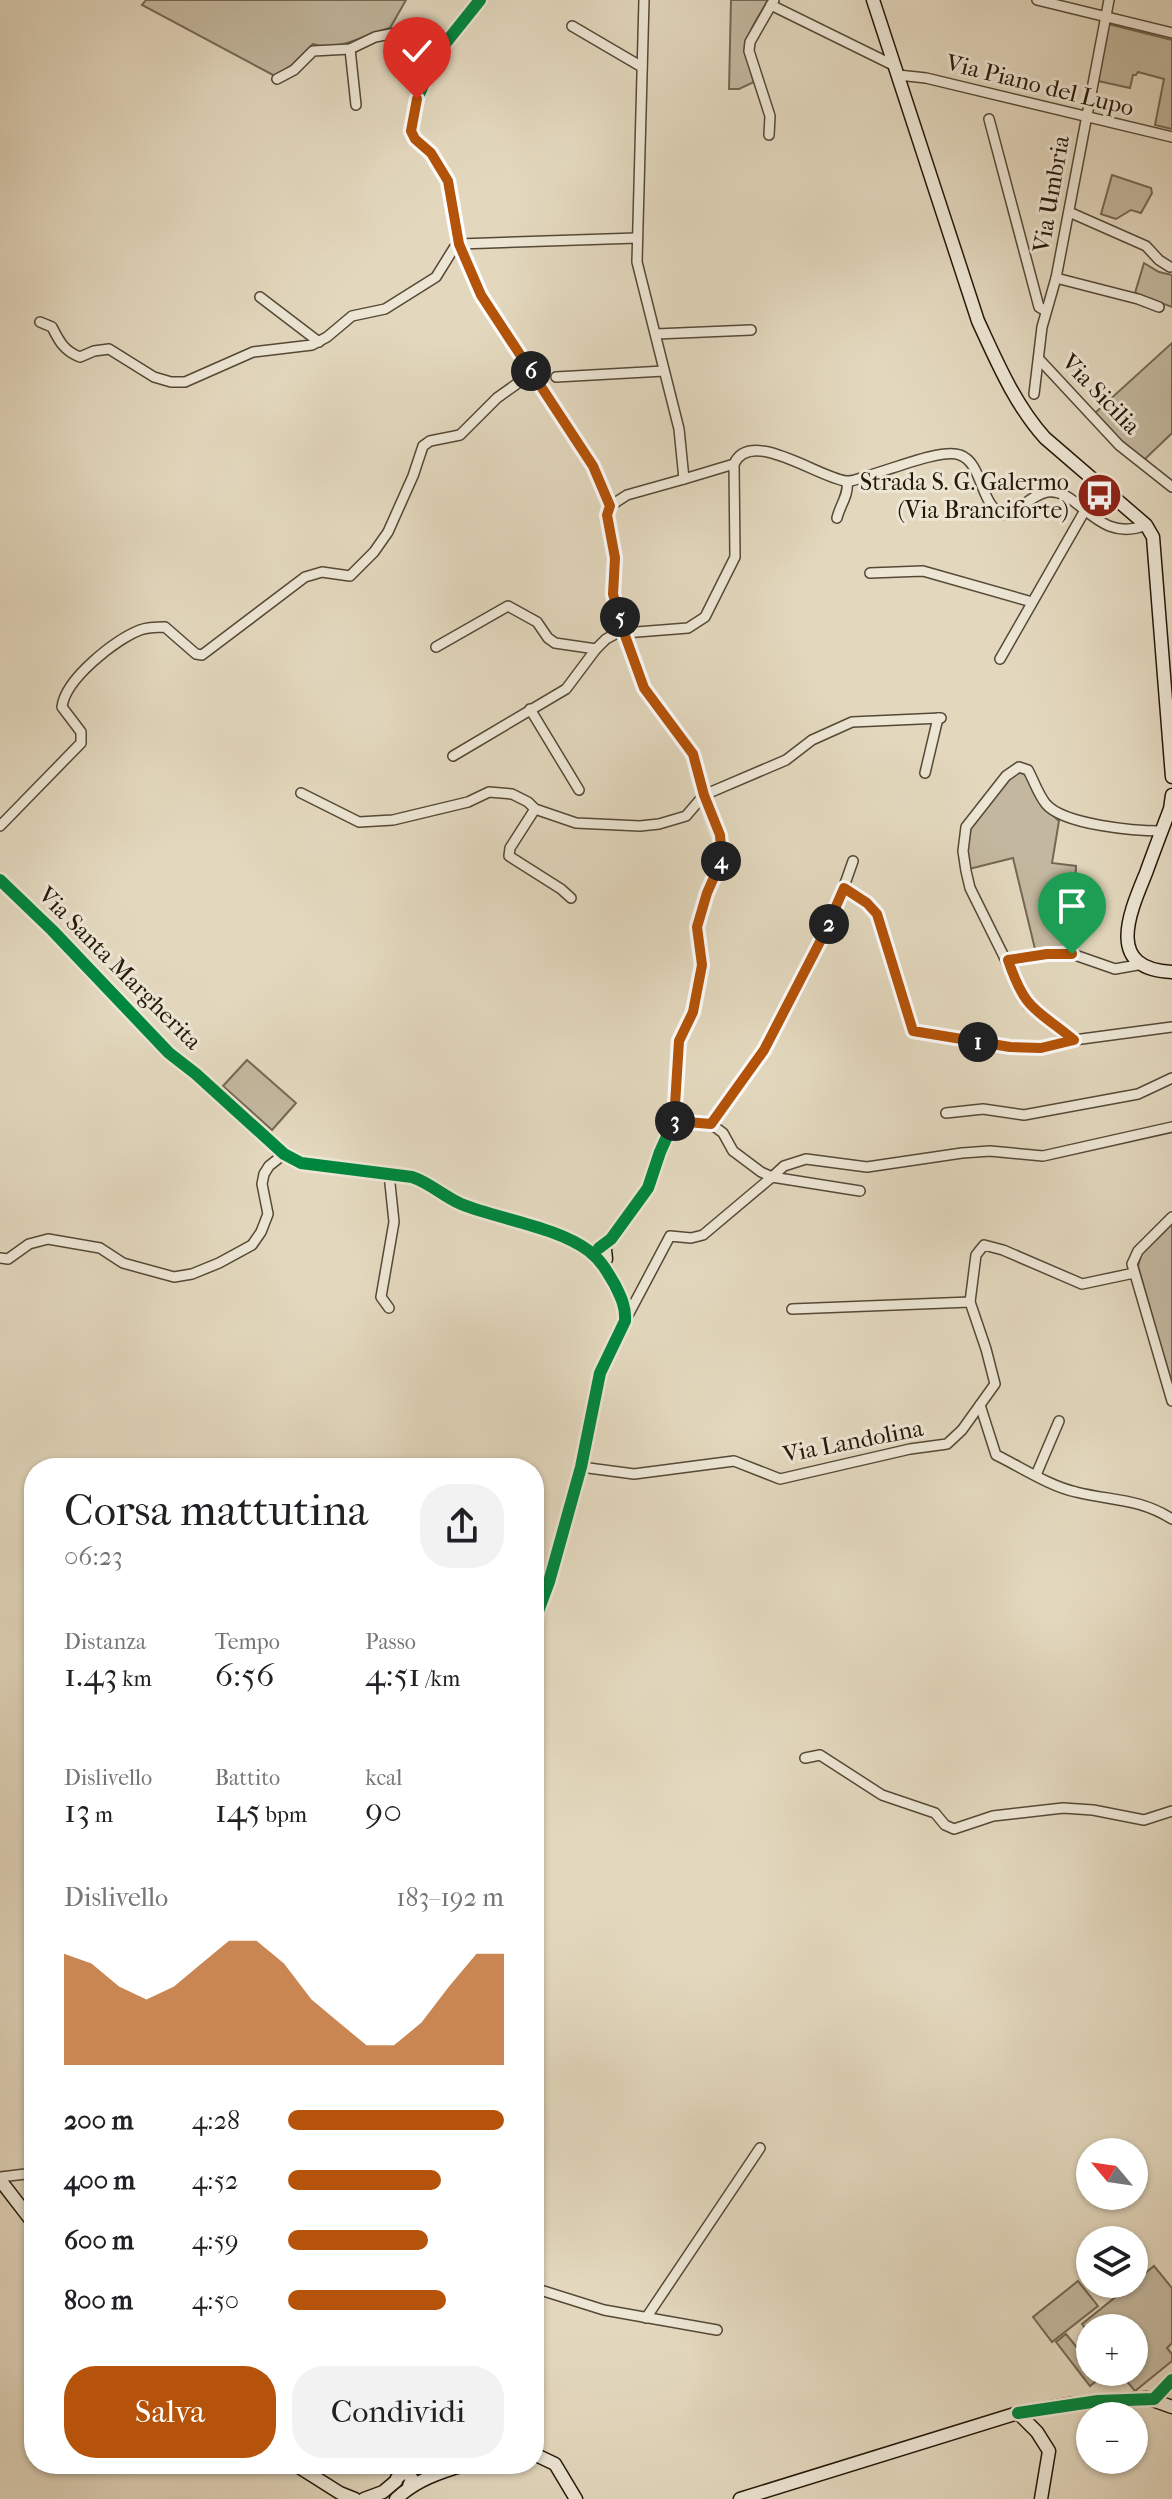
<!DOCTYPE html>
<html lang="it">
<head>
<meta charset="utf-8">
<style>
  body { margin:0; font-family:"IM FELL French Canon",serif; background:#f2f2f2; color:#202124; height:100vh; display:flex; flex-direction:column; font-size:30px; white-space:nowrap }
  * { box-sizing:border-box; margin:0 }
  p { font-size:26px; color:#757577 }
  .icon { flex:none; width:44px; height:44px; fill:none; stroke:currentColor; stroke-width:2; stroke-linecap:round; stroke-linejoin:round }
  .map { position:relative; flex:1; overflow:hidden }
  .sheet { position:absolute; left:24px; top:1458px; width:520px; height:1016px; display:flex; flex-direction:column; background:#fff; border-radius:32px; box-shadow:0 2px 6px #0004 }
  .sheet>* { flex:none }
  .needle { width:52px; rotate:299deg }
  .tools { position:absolute; left:1076px; top:2138px; display:grid; gap:16px }
  .tools a { display:grid; place-items:center; width:72px; height:72px; border-radius:50%; background:#fff; box-shadow:0 2px 6px #0004; font-size:40px }
  .pin { position:absolute; display:grid; place-items:center; width:68px; height:68px; color:#fff; margin:-82px -34px; border-radius:50% 50% 50% 0; rotate:-45deg; box-shadow:0 0 8px #0007 }
  .pin .icon { rotate:45deg }
  .km { position:absolute; width:40px; height:40px; margin:-20px; border-radius:50%; background:#222; color:#fff; font-size:22px; line-height:40px; text-align:center }
  .round { display:grid; place-items:center; flex:none; width:84px; height:84px; border-radius:32px; background:#f2f2f2 }
  .overview { display:flex; align-items:center; justify-content:space-between; height:136px; padding:0 40px }
  h1 { font-size:44px; font-weight:600; line-height:60px }
  .metrics { display:grid; grid-template-columns:repeat(3,1fr); gap:12px; height:136px; padding:8px 40px }
  .metrics div { display:grid; align-content:center }
  .metrics b { font-size:34px; font-weight:600 }
  .metrics small { font-size:22px; font-weight:400 }
  .metrics p { font-size:22px }
  .chart { height:224px; padding:16px 40px }
  .chart p { display:flex; justify-content:space-between }
  .chart svg { width:100%; height:144px; margin-top:8px; fill:#b45309; opacity:.7 }
  .primary-button { display:flex; gap:16px; margin-top:auto; padding:16px 40px }
  .primary-button a { flex:1; height:92px; border-radius:32px; background:#b45309; color:#fff; font-size:32px; font-weight:600; line-height:92px; text-align:center }
  .primary-button a+a { background:#f2f2f2; color:#202124 }
  ul { padding:0 40px; list-style:none; font-size:26px }
  li { display:grid; grid-template-columns:128px 96px 1fr; align-items:center; height:60px }
  li i { height:20px; border-radius:10px; background:#b45309 }
  .map>svg:first-child { display:block }
  .green { fill:#c3b89f; stroke:#746854; stroke-width:2 }
  .lines { fill:none; stroke-linecap:round; stroke-linejoin:round }
  .street-casing { stroke:#554936; stroke-width:12 }
  .secondary-casing { stroke:#261909; stroke-width:15 }
  .street { stroke:#ede6d5; stroke-width:9 }
  .secondary { stroke:#ede6d5; stroke-width:12 }
  .cycleway-casing { stroke:#ede6d5; stroke-width:17 }
  .cycleway { stroke:#00873e; stroke-width:12 }
  .route-casing { stroke:#fff; stroke-width:16 }
  .route { stroke:#b45309; stroke-width:10 }
  .labels { text-anchor:middle; stroke-width:6; stroke-linejoin:round; paint-order:stroke }
  .street-label { font-size:24px; fill:#261909; stroke:#ede6d5 }
  .poi-label { font-size:24px; fill:#261909; stroke:#ede6d5; text-anchor:end }
</style>
</head>
<body>
<div class="map">
<svg width="1172" height="2499" viewBox="0 0 1172 2499">
  <rect width="100%" height="100%" fill="#e3d8be"/>
  <filter id="stains"><feTurbulence type="fractalNoise" baseFrequency=".0025" numOctaves="4"/><feColorMatrix values="0 0 0 0 .2 0 0 0 0 .09 0 0 0 0 .02 0 0 0 .5 -.17"/></filter>
  <radialGradient id="worn" r=".72"><stop offset=".6" stop-color="#630" stop-opacity="0"/><stop offset="1" stop-color="#630" stop-opacity=".3"/></radialGradient>
  <g class="green">
    <path d="M146,0H406L390,28C366,33 339,53 313,44L292,65L275,76L142,5Z"/>
    <path d="M731,0H768C747,36 740,40 754,82L739,89H729Z"/>
    <path d="M1108,24L1172,40V129L1155,125L1164,79L1138,72L1136,75H1133L1130,88L1098,81Z"/>
    <path d="M1112,175L1151,188L1152,193L1141,213L1131,210L1116,219L1101,214Z"/>
    <path d="M1144,263L1159,272L1172,275V307L1135,293Z"/>
    <path d="M1172,343V433L1144,460L1124,444L1095,413Z"/>
    <path d="M1018,771L1027,776L1041,805L1059,821L1052,863L1076,866L1072,951L1035,949L1013,858L969,869C967,857 965,843 969,830C973,818 1007,778 1018,771Z"/>
    <path d="M247,1060L296,1103L272,1130L223,1086Z"/>
    <path d="M1172,1223V1379L1170,1380L1138,1266L1142,1252Z"/>
    <path d="M1154,2266L1172,2288V2343L1167,2348L1172,2354V2361L1135,2391L1119,2372H1134V2328H1090V2335L1082,2324Z"/>
    <path d="M1078,2281L1098,2306L1052,2342L1033,2317Z"/>
    <path d="M1066,2334L1083,2355L1078,2360L1084,2356L1090,2364V2372H1096L1100,2378L1090,2386L1056,2342Z"/>
  </g>
  <g class="lines">
    <defs>
      <g id="street">
        <path d="M480,0L436,55L417,99L411,131L415,139L431,153L448,181L459,244L481,295L593,466L610,506L607,515L615,558L613,594L623,630L644,688L693,754L704,795L722,845V859L707,893L697,927L702,965L693,1012L679,1041L674,1121L660,1152L648,1188L611,1239L599,1248"/>
        <path d="M644,0L637,262L679,429L684,479L734,464C750,427 819,478 846,481C853,482 863,477 870,475C890,470 942,448 960,455C985,464 979,512 1008,515C1020,509 1034,494 1047,492C1079,487 1096,545 1146,525"/>
        <path d="M1037,0L1172,33"/>
        <path d="M771,5L895,66"/>
        <path d="M572,26L642,67"/>
        <path d="M350,49L356,105"/>
        <path d="M898,75L926,78L1172,137"/>
        <path d="M277,79L294,70L313,51L350,49L375,37L406,31L419,34L436,55"/>
        <path d="M989,119L1039,307L1046,311"/>
        <path d="M769,135L770,116L749,51L750,42L774,0"/>
        <path d="M1069,212L1146,246L1159,260L1170,267"/>
        <path d="M1056,278L1138,299L1159,307"/>
        <path d="M260,297L319,342"/>
        <path d="M40,322L52,327C59,341 64,351 80,357L94,351L109,349L154,377L171,382H185L253,352L312,345L327,337L352,316L385,309L436,277L454,248L459,244L637,238"/>
        <path d="M656,334L751,330"/>
        <path d="M1039,359L1119,445L1172,487"/>
        <path d="M556,377L664,371"/>
        <path d="M1034,394L1042,327L1056,278L1109,0"/>
        <path d="M610,506L627,495L684,479"/>
        <path d="M837,518C840,505 849,495 847,482"/>
        <path d="M870,573L923,571L1032,602"/>
        <path d="M624,633L688,628L705,617L735,557L734,464"/>
        <path d="M436,647L508,606L537,622L548,638L555,643L596,649"/>
        <path d="M1000,659L1084,512"/>
        <path d="M530,709L579,790"/>
        <path d="M453,756L566,689L596,649L606,639L623,630"/>
        <path d="M925,773L938,718"/>
        <path d="M301,793L359,822L393,820L468,802L489,792L512,794L528,802L535,809L576,823L640,826L659,824L686,816L704,795L786,760L812,740L852,722L941,718"/>
        <path d="M535,809L510,848L509,856L561,889L571,898"/>
        <path d="M0,826L81,743V732L62,707C65,679 115,640 140,630C148,627 156,627 165,627L196,654L202,655L305,577L322,572L350,576L374,552L388,532L413,476L423,446L430,441L460,435L497,398L532,373"/>
        <path d="M844,888L867,903L877,914L913,1031L1010,1047L1041,1048L1074,1040L1172,1027"/>
        <path d="M1008,960L1047,954H1072L1115,969L1143,964"/>
        <path d="M1074,1040L1028,1005L970,888L966,871L963,851L966,827L1006,776L1019,767L1028,770C1034,781 1038,794 1046,804C1064,825 1135,831 1162,831"/>
        <path d="M946,1113L983,1109L1024,1115L1138,1094L1172,1078"/>
        <path d="M674,1121L711,1124L723,1133L733,1151L761,1172L772,1177L784,1166L806,1159L867,1167L962,1153L990,1151L1043,1156L1172,1127"/>
        <path d="M711,1124C726,1096 749,1074 765,1047C800,989 831,926 853,861"/>
        <path d="M1172,1217L1138,1251L1132,1264L1172,1401"/>
        <path d="M0,1258L8,1259L29,1244L48,1239L100,1248L123,1263L174,1277L192,1274L219,1263L252,1245L261,1232L268,1214L262,1184L264,1174L269,1166L284,1154"/>
        <path d="M389,1308L381,1297L394,1222L389,1174"/>
        <path d="M792,1309L970,1302"/>
        <path d="M625,1321L670,1236L691,1238L703,1235L772,1177L860,1191"/>
        <path d="M980,1405L996,1455C1021,1467 1049,1486 1076,1492C1112,1501 1139,1498 1172,1519"/>
        <path d="M581,1467L634,1474L734,1461L780,1479L910,1449L947,1444L962,1430L995,1384L986,1349L970,1302L976,1255L984,1245L1003,1250L1082,1284L1134,1273"/>
        <path d="M1036,1475L1059,1421"/>
        <path d="M805,1758L820,1755L882,1795L935,1813L945,1825L954,1829L993,1816L1063,1808L1093,1810L1144,1820L1172,1811"/>
        <path d="M0,2177L34,2173"/>
        <path d="M534,2288L604,2310L717,2330"/>
        <path d="M646,2318L760,2148"/>
      </g>
      <g id="secondary">
        <path d="M873,0L978,321C996,360 1015,405 1045,438L1146,525L1153,537L1172,777"/>
        <path d="M1172,795L1170,809C1162,830 1154,851 1146,873C1130,912 1104,969 1172,972"/>
        <path d="M0,880L52,930L169,1053L196,1074L284,1154L301,1163L412,1177C430,1183 443,1196 461,1204C498,1219 558,1227 589,1251C601,1260 608,1273 615,1285C621,1297 626,1307 625,1321L600,1373L581,1467L549,1582L534,1622"/>
        <path d="M595,1256L599,1248L605,1250L606,1259L600,1260"/>
        <path d="M0,2180L34,2224"/>
        <path d="M1154,2399L1172,2380"/>
        <path d="M1018,2413L1037,2432L1049,2451L1041,2499"/>
        <path d="M534,2454L555,2464L576,2499"/>
        <path d="M294,2464L340,2493L355,2499"/>
        <path d="M397,2478L403,2473H408L412,2479L409,2486"/>
        <path d="M364,2499L383,2492L396,2481"/>
        <path d="M396,2499C416,2480 440,2472 467,2464"/>
        <path d="M740,2499L1018,2413L1071,2404L1147,2398L1172,2407"/>
      </g>
    </defs>
    <use href="#street" class="street-casing"/>
    <use href="#secondary" class="secondary-casing"/>
    <use href="#street" class="street"/>
    <use href="#secondary" class="secondary"/>
    <defs>
      <g id="cycleway">
        <path d="M480,0L436,55L417,99L411,131L415,139L431,153L448,181L459,244L481,295L593,466L610,506L607,515L615,558L613,594L623,630L644,688L693,754L704,795L722,845V859L707,893L697,927L702,965L693,1012L679,1041L674,1121L660,1152L648,1188L611,1239L599,1248"/>
        <path d="M0,880L52,930L169,1053L196,1074L284,1154L301,1163L412,1177C430,1183 443,1196 461,1204C498,1219 558,1227 589,1251C601,1260 608,1273 615,1285C621,1297 626,1307 625,1321L600,1373L581,1467L549,1582L534,1622"/>
        <path d="M1018,2413L1098,2401L1154,2399L1172,2380"/>
      </g>
    </defs>
    <use href="#cycleway" class="cycleway-casing"/>
    <use href="#cycleway" class="cycleway"/>
  </g>
  <g class="lines">
    <defs>
      <path id="route" d="M417,99L411,131L415,139L431,153L448,181L459,244L481,295L593,466L610,506L607,515L615,558L613,594L623,630L644,688L693,754L704,795L720,835L722,859L707,893L697,927L702,965L693,1012L679,1041L674,1121L711,1124L764,1050L823,936L844,888L867,903L877,914L913,1031L1010,1047L1041,1048L1074,1040C1036,1008 1026,1013 1008,960L1047,954H1072"/>
    </defs>
    <use href="#route" class="route-casing"/>
    <use href="#route" class="route"/>
  </g>
  <defs>
    <symbol id="bus-disc" viewBox="-11 -11 22 22"><circle r="9.5" fill="#8f2418" stroke="#ede6d5"/><path d="M-5-6H5V4H4V6H2V4H-2V6H-4V4H-5ZM-3.5-4V0h7V-4ZM-3.5 1.2v1.5H-2V1.2ZM2 1.2v1.5H3.5V1.2Z" fill="#fff"/></symbol>
  </defs>
  <g fill-rule="evenodd">
    <use href="#bus-disc" x="1074" y="470" width="51" height="51"/>
  </g>
  <g class="labels">
    <g class="street-label">
      <text transform="translate(1040 85) rotate(14)" y="8">Via Piano del Lupo</text>
      <text transform="translate(1051 194) rotate(-80)" y="8">Via Umbria</text>
      <text transform="translate(1101 394) rotate(46)" y="8">Via Sicilia</text>
      <text transform="translate(120 968) rotate(45)" y="8">Via Santa Margherita</text>
      <text transform="translate(853 1441) rotate(-11)" y="8">Via Landolina</text>
    </g>
    <g class="poi-label">
      <text x="1069" y="490">Strada S. G. Galermo<tspan x="1069" dy="28">(Via Branciforte)</tspan></text>
    </g>
  </g>
  <rect width="100%" height="100%" filter="url(#stains)"/>
  <rect width="100%" height="100%" fill="url(#worn)"/>
</svg>
<div class="tools">
<a><svg class="needle" viewBox="-14 -14 28 28"><path d="M0-13l5 13h-10z" fill="#e53935"/><path d="M0 13l5-13h-10z" fill="#757577"/></svg></a>
<a><svg class="icon" aria-label="layers" viewBox="0 0 24 24"><path d="M12 4l9 5-9 5-9-5zM3 14l9 5 9-5"/></svg></a>
<a>+</a>
<a>−</a>
</div>
<div class="pin" style="left:1072px;top:954px;background:#1e9e55"><svg class="icon" aria-label="arrive" viewBox="0 0 24 24"><path d="M6 21V4h12l-3 4 3 4H6"/></svg></div>
<div class="pin" style="left:417px;top:99px;background:#d93025"><svg class="icon" aria-label="check" viewBox="0 0 24 24"><path d="M5 12l5 5 9-10"/></svg></div>
<b class="km" style="left:978px;top:1042px">1</b>
<b class="km" style="left:829px;top:924px">2</b>
<b class="km" style="left:675px;top:1121px">3</b>
<b class="km" style="left:721px;top:861px">4</b>
<b class="km" style="left:620px;top:617px">5</b>
<b class="km" style="left:531px;top:371px">6</b>
<section class="sheet">
<div class="overview"><div><h1>Corsa mattutina</h1><p>06:23</p></div><a class="round"><svg class="icon" aria-label="share" viewBox="0 0 24 24"><path d="M12 15V3M7 8l5-5 5 5M5 13v7h14v-7"/></svg></a></div>
<div class="metrics">
<div><p>Distanza</p><b>1.43<small> km</small></b></div>
<div><p>Tempo</p><b>6:56</b></div>
<div><p>Passo</p><b>4:51<small> /km</small></b></div>
</div>
<div class="metrics">
<div><p>Dislivello</p><b>13<small> m</small></b></div>
<div><p>Battito</p><b>145<small> bpm</small></b></div>
<div><p>kcal</p><b>90</b></div>
</div>
<div class="chart"><p><span>Dislivello</span>183–192 m</p>
<svg viewBox="0 0 160 44" preserveAspectRatio="none"><path d="M0 44V10L10 13L20 20L30 24L40 20L50 13L60 6L70 6L80 13L90 24L100 31L110 38L120 38L130 31L140 20L150 10L160 10V44z"/></svg>
</div>
<ul>
<li><b>200 m</b>4:28<i style="width:100%"></i></li>
<li><b>400 m</b>4:52<i style="width:71%"></i></li>
<li><b>600 m</b>4:59<i style="width:65%"></i></li>
<li><b>800 m</b>4:50<i style="width:73%"></i></li>
</ul>
<div class="primary-button"><a>Salva</a><a>Condividi</a></div>
</section>
</div>
</body>
</html>
